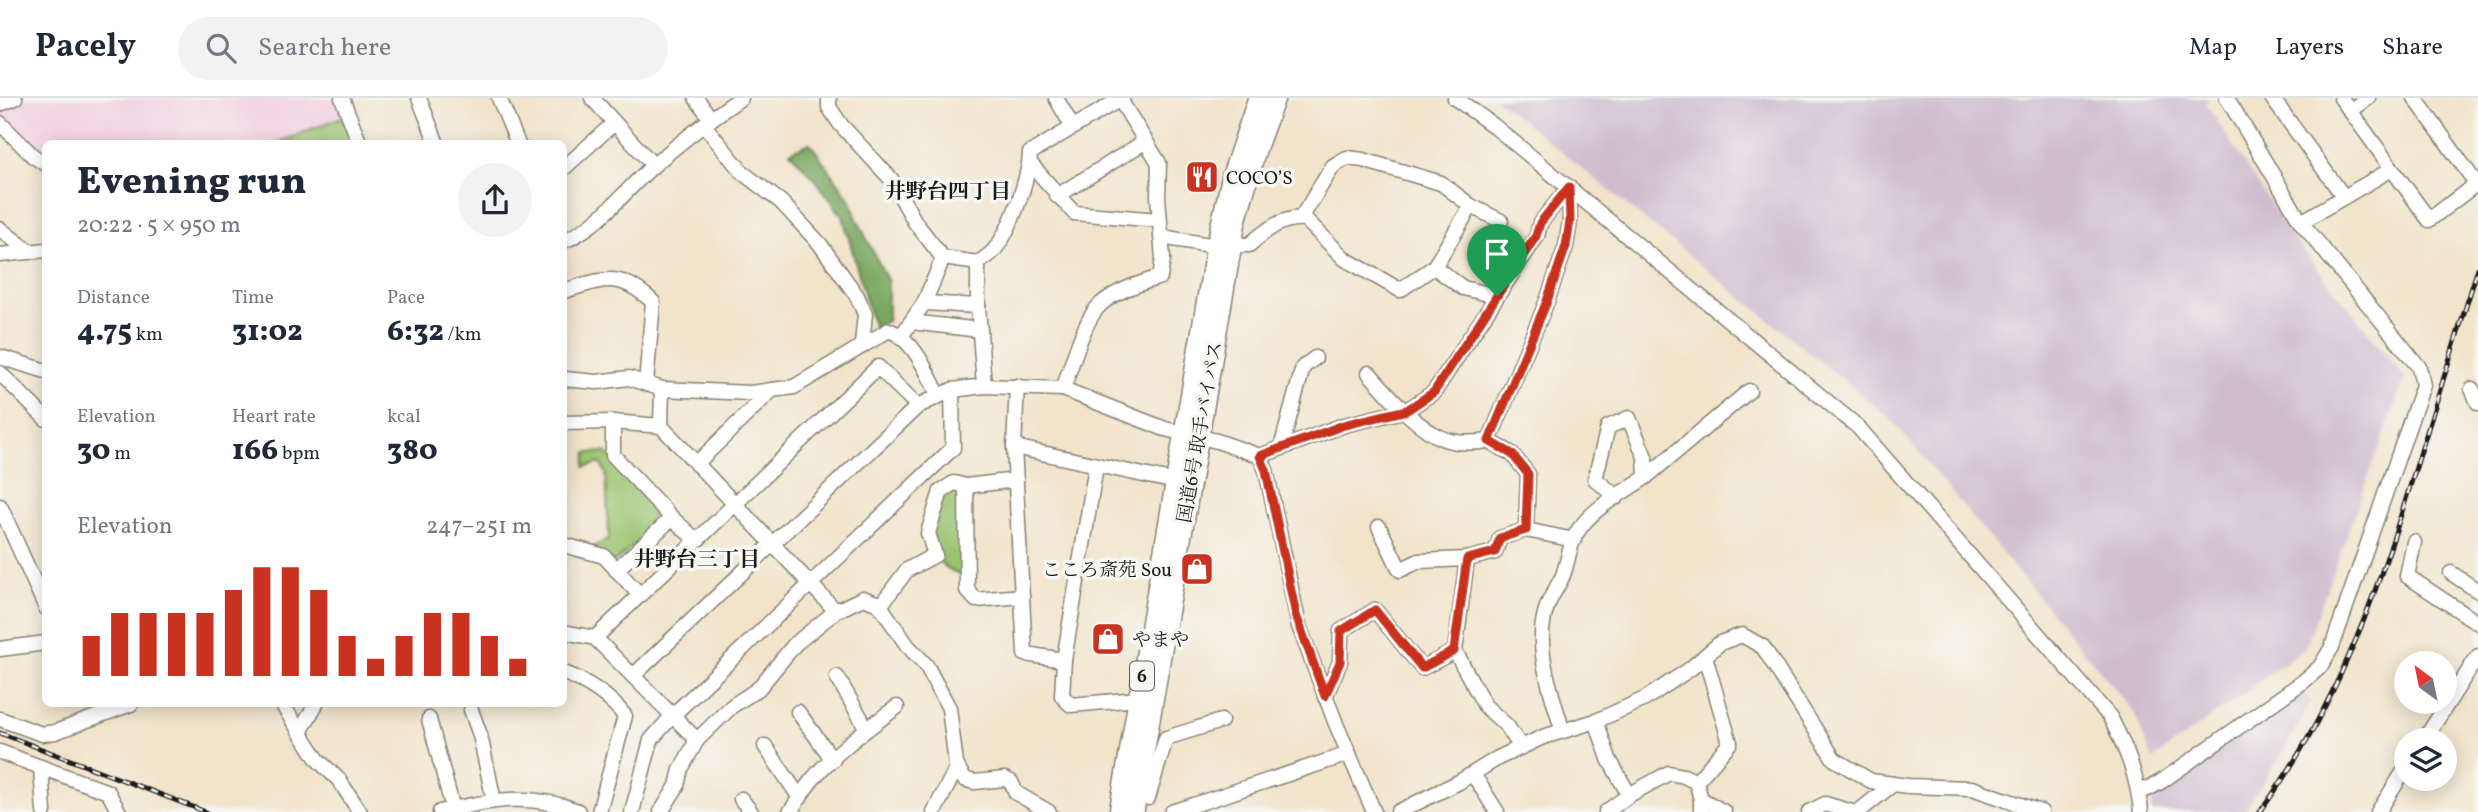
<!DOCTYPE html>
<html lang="en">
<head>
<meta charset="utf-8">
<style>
  body { margin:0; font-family:Vollkorn,"Noto Serif JP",serif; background:#f2f2f3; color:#1f2937; height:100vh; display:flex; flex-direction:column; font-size:26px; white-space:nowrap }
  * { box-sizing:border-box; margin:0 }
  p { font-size:23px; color:#747a83 }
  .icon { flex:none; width:38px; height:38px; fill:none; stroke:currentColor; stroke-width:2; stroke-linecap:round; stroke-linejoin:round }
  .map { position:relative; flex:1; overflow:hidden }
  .drawer { position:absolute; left:42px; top:42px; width:525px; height:567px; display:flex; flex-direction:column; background:#fff; border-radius:10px; box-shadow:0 4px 18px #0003 }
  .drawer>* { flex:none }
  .needle { width:46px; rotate:327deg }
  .tools { position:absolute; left:2394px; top:553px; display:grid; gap:14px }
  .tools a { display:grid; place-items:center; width:63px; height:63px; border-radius:50%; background:#fff; box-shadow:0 4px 18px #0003; font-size:35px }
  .pin { position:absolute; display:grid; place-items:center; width:60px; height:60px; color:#fff; margin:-72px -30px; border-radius:50% 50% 50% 0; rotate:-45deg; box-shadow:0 0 7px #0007 }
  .pin .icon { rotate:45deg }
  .round { display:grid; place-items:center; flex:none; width:74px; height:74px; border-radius:37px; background:#f2f2f3 }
  .summary { display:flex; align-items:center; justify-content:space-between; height:119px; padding:0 35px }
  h1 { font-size:38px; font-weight:800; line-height:52px }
  .figures { display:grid; grid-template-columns:repeat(3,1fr); gap:10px; height:119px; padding:7px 35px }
  .figures div { display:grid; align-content:center }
  .figures b { font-size:30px; font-weight:800 }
  .figures small { font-size:19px; font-weight:400 }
  .figures p { font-size:19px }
  .chart { height:196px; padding:14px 35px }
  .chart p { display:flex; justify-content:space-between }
  .chart svg { width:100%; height:126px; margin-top:7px; stroke:#c8321e; stroke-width:6 }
  header { display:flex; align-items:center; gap:42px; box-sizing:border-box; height:98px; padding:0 35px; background:#fff; border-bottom:2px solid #e0e1e3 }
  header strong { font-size:33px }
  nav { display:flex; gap:38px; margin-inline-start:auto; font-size:24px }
  .search { width:490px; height:63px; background:#f2f2f3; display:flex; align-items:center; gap:18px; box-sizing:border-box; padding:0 24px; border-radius:38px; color:#747a83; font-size:26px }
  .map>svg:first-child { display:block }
  .built { fill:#f3cfe0 }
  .industrial { fill:#cfbdcf }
  .green { fill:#9ac36f; stroke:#5b7046; stroke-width:2 }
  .forest { fill:#7ba962; stroke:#4c623f; stroke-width:2 }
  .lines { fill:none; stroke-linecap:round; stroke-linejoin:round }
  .minor-casing { stroke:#878074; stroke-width:17 }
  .highway-casing { stroke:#878074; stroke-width:22 }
  .minor { stroke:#fff; stroke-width:14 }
  .highway { stroke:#fff; stroke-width:19 }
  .rail-casing { stroke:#1c1c1c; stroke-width:5 }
  .rail { stroke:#f6f6f2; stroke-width:2.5; stroke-dasharray:8; stroke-linecap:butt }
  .route-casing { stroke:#fff; stroke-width:14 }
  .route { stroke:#c8321e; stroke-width:9 }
  .labels { text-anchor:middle; stroke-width:7; stroke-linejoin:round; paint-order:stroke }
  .shield { fill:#f6f6f2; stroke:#5d5d5c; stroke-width:2 }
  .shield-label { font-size:18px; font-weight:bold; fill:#1c1c1c }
  .poi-label { font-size:19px; fill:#1c1c1c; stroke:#f6f6f2; text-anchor:start }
  .street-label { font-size:19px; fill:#1c1c1c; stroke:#f6f6f2 }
  .neighbourhood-label { font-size:21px; font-weight:bold; fill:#1c1c1c; stroke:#f6f6f2 }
</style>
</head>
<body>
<header>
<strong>Pacely</strong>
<div class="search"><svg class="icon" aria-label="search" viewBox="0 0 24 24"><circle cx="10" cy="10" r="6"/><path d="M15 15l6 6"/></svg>Search here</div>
<nav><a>Map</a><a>Layers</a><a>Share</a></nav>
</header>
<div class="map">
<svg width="2478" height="714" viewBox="0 0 2478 714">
  <rect width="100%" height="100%" fill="#f6f6f2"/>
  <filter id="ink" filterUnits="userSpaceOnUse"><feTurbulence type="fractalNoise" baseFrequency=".0143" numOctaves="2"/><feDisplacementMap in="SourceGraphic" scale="14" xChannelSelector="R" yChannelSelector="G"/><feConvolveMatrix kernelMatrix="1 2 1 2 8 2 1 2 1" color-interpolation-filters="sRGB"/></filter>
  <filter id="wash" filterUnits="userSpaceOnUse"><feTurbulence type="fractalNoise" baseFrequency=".00686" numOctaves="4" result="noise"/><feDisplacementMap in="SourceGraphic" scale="28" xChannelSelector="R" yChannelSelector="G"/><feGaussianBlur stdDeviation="1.57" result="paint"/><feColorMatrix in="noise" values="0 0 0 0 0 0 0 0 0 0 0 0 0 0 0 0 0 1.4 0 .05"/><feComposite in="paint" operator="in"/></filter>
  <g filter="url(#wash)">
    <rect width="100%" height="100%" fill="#f2e4cb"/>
    <path class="built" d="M15,0H342L349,16L278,45L46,46L45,66L0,25V6Z"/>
    <g class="industrial">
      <path d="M1495,0H2209L2206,6L2290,136L2405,280L2305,550L2152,662L2134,614L1890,320Z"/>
      <path d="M2301,593L2312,603L2277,664L2243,714H2152L2153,697Z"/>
    </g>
    <g class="green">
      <path d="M349,16L360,45L278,46V45Z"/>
      <path d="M606,354L666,420L615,464L577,457L609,441L606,375L600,365L585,369L587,355Z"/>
      <path d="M966,388L964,477C940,471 937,460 927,438L941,393Z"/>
    </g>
    <path class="forest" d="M810,45L851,103L856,119L888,184V222L874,231L843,119L815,81L790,54Z"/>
  </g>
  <g filter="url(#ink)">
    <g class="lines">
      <defs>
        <g id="minor">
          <path d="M342,0L360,46"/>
          <path d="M419,0L437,46"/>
          <path d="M499,0L518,46"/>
          <path d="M592,0L653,67"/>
          <path d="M696,0L711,21"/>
          <path d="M829,0V9L841,27L891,81L915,124L943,160L978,165"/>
          <path d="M1056,0L1072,28"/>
          <path d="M1455,0L1494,28L1858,329L2110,619C2126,650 2138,679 2141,714"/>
          <path d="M2272,0L2344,99"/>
          <path d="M2341,0L2429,122L2476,86"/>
          <path d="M2415,0L2478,88"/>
          <path d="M0,6L15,0"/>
          <path d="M2350,13L2368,0"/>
          <path d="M0,25L33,58L46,66"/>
          <path d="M704,27L743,75L781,104L820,146L857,198L865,216L862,246"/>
          <path d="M1030,65L1074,115L1159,122"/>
          <path d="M564,70L614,25"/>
          <path d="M1057,98L1146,43"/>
          <path d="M1471,108L1501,123"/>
          <path d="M1301,120L1333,68L1347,60L1363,62L1441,85L1471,108L1434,169"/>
          <path d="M2301,124L2392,71"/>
          <path d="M0,131L30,154"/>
          <path d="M1161,139L1216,148"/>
          <path d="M564,143C601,127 625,92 655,66C682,43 711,20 741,0"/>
          <path d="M1231,147H1249C1265,133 1283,118 1305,121L1345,161L1400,192L1434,169L1463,190L1497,198"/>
          <path d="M0,157L46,152"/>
          <path d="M564,193C604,181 619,172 653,204L646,286"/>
          <path d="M924,205L978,208"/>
          <path d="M911,224L980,232"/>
          <path d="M902,237L924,205L943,160"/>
          <path d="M0,259L46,273"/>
          <path d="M0,275L46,321"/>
          <path d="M1369,275C1389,297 1416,330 1444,341C1458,346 1475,345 1489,343"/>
          <path d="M564,281L597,284L629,280L662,291L750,295L794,289L889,232C915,242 927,275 939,298"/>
          <path d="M984,288L978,208V165C983,161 991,157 995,151C1011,132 1029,79 1030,55L1122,0"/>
          <path d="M1017,288L1014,349L1025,556L1064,562L1096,368"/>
          <path d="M1063,291C1071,270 1084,220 1101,206C1117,192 1139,186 1160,179L1163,161L1158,99L1159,65L1119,0"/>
          <path d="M2472,291L2478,305"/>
          <path d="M613,324V357L672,420L696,442"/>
          <path d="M564,325L613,324L661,328L836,513L863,500L879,506L907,547L926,567L949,610L956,666L964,681L974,684L1005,681L1011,684L1016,695L1049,714"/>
          <path d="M661,328L662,291"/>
          <path d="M1014,349L1176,384"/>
          <path d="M1281,350L1303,269L1315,260"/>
          <path d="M1260,358L1266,372L1299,528L1336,626L1374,714"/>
          <path d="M696,366L772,292"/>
          <path d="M1646,379L1749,293"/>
          <path d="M1016,382L966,388L967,492L976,502L1022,498"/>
          <path d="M0,408L46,510"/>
          <path d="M1379,429L1400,472L1419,463L1467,461"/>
          <path d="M1526,432L1574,442"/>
          <path d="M2414,444L2407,478L2478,525"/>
          <path d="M564,447L604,458L639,496"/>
          <path d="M616,472L672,420"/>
          <path d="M2451,475L2478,493"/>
          <path d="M880,508L907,472L935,457L928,435L941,393L954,385L966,388"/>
          <path d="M564,534L595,540L697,642L681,671L677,688L661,714"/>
          <path d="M595,540L878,269L918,308"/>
          <path d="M0,551L46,545"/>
          <path d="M1455,553L1485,608L1507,628L1521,649"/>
          <path d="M1064,562L1062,598L1071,607L1138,601"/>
          <path d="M564,575C588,584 609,598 625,618L599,714"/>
          <path d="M633,578L918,308L952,292L984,288L1063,291L1165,331L1217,343L1260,358L1344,327L1407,312L1434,294L1537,138L1540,125L1569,89"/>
          <path d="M837,579L867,631"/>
          <path d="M1325,599L1340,564L1341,533L1375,512L1422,570L1455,553L1467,461L1495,454L1500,440L1526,432L1528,376L1512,356L1489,343L1547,203L1566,148L1570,123L1569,89"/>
          <path d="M282,606L318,662L339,682L360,714"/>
          <path d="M471,612L480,637L494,703"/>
          <path d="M798,614L833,662"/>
          <path d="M0,621L42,636L55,634L131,606"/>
          <path d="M429,621L453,711"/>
          <path d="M1596,623L1609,661L1629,697L1669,675L1684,678L1696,684L1701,701V714"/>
          <path d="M1562,631C1551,592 1532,546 1548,506C1552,496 1559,487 1563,477C1568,464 1569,448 1576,436C1591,410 1623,395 1646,379L1645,359L1629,320L1608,329L1595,381L1617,399"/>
          <path d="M300,634L316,606"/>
          <path d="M697,642L732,608L758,591L795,546L836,513"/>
          <path d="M2424,642L2478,558"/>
          <path d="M765,648L800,700"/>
          <path d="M0,654L108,694L119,714"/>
          <path d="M41,669L44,714"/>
          <path d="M1473,676L1497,714"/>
          <path d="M1696,684L1730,645L1705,558"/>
          <path d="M2139,692L2148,691L2162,683L2304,583L2320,569L2332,549L2423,287L2419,269L2301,124L2227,0"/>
          <path d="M1148,700L1166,640L1221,623"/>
          <path d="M741,701L751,714"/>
          <path d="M1701,701L1724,714"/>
          <path d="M440,714C489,702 530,694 578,713"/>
          <path d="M632,714L651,642L672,618L953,350L952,292"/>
          <path d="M790,714C795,707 800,699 805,691C828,659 865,632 897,609"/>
          <path d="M934,714L957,669"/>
          <path d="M1172,714L1349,656"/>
          <path d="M1398,714L1459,684L1498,660L1543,639L1596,623L1645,601L1690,571L1720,545L1742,537L1763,549L1834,661L1871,683L1908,688L1972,690L2041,714"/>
          <path d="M1606,714L1629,697"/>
          <path d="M1809,714L1825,706L1852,714"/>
          <path d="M1858,714L1893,686"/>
          <path d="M2378,714L2406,670"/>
        </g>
        <g id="highway">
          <path d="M1119,714L1216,148L1232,77L1258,0"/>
          <path d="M1134,714L1236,123L1257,49L1275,0"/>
        </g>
      </defs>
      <use href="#minor" class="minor-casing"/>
      <use href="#highway" class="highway-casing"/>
      <use href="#minor" class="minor"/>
      <use href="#highway" class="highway"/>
      <defs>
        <g id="rail">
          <path d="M0,635L206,714"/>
          <path d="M2260,714C2342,603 2381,483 2421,353C2440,292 2459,231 2478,170"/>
        </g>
      </defs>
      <use href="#rail" class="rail-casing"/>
      <use href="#rail" class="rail"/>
    </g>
  </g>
  <g class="lines" filter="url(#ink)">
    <defs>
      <path id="route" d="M1569,89L1570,123L1566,148L1547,203L1489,343L1512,356L1528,376L1526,432L1500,440L1495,454L1467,461L1454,553L1422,570L1375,512L1341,533L1340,564L1325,598L1296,517L1266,372L1260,358L1344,327L1407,312L1434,294L1536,138L1540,125Z"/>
    </defs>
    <use href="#route" class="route-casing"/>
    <use href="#route" class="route"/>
  </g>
  <defs>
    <symbol id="restaurant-square" viewBox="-11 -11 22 22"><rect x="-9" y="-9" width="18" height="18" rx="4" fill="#c8321e" stroke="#f6f6f2"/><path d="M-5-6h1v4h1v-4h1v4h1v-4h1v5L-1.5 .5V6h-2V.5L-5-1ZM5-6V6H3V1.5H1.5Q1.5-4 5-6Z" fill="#fff"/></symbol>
    <symbol id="shop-square" viewBox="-11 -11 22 22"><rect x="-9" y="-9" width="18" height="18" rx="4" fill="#c8321e" stroke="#f6f6f2"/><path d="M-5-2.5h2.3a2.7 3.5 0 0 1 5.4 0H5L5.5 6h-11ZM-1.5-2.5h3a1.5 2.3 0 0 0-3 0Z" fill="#fff"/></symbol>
  </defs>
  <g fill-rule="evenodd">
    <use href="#restaurant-square" x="1183" y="60" width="38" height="38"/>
    <use href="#shop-square" x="1178" y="452" width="38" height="38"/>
    <use href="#shop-square" x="1089" y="522" width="38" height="38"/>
  </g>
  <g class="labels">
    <rect class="shield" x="1130" y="563.5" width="24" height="29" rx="5"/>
    <g class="shield-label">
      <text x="1142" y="584">6</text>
    </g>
    <g class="poi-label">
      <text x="1226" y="86">COCO’S</text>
      <text x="1172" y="478" text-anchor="end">こころ斎苑 Sou</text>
      <text x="1132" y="548">やまや</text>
    </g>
    <g class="street-label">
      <text transform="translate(1199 334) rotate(-80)" y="7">国道6号 取手バイパス</text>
    </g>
    <g class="neighbourhood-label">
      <text x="948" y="100">井野台四丁目</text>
      <text x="697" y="468">井野台三丁目</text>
    </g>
  </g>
</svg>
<div class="tools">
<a><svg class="needle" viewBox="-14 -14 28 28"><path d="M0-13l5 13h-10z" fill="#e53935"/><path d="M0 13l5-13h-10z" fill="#747a83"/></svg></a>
<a><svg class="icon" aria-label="layers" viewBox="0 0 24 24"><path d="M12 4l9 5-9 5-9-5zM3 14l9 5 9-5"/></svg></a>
</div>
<div class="pin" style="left:1497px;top:198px;background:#1e9e55"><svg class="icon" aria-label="arrive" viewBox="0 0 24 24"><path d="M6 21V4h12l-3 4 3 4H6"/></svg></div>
<section class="drawer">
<div class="summary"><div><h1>Evening run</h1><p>20:22 · 5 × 950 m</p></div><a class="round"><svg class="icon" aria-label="share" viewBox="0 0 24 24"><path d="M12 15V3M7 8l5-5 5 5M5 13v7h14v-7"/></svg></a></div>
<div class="figures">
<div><p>Distance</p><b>4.75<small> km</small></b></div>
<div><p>Time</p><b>31:02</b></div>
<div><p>Pace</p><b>6:32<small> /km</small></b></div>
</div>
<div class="figures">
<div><p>Elevation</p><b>30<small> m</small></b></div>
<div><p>Heart rate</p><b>166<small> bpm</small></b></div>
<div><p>kcal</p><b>380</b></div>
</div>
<div class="chart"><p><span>Elevation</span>247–251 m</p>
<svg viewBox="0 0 160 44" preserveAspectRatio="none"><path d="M5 44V30M15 44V22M25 44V22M35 44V22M45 44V22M55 44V14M65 44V6M75 44V6M85 44V14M95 44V30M105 44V38M115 44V30M125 44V22M135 44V22M145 44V30M155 44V38"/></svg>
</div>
</section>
</div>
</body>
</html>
